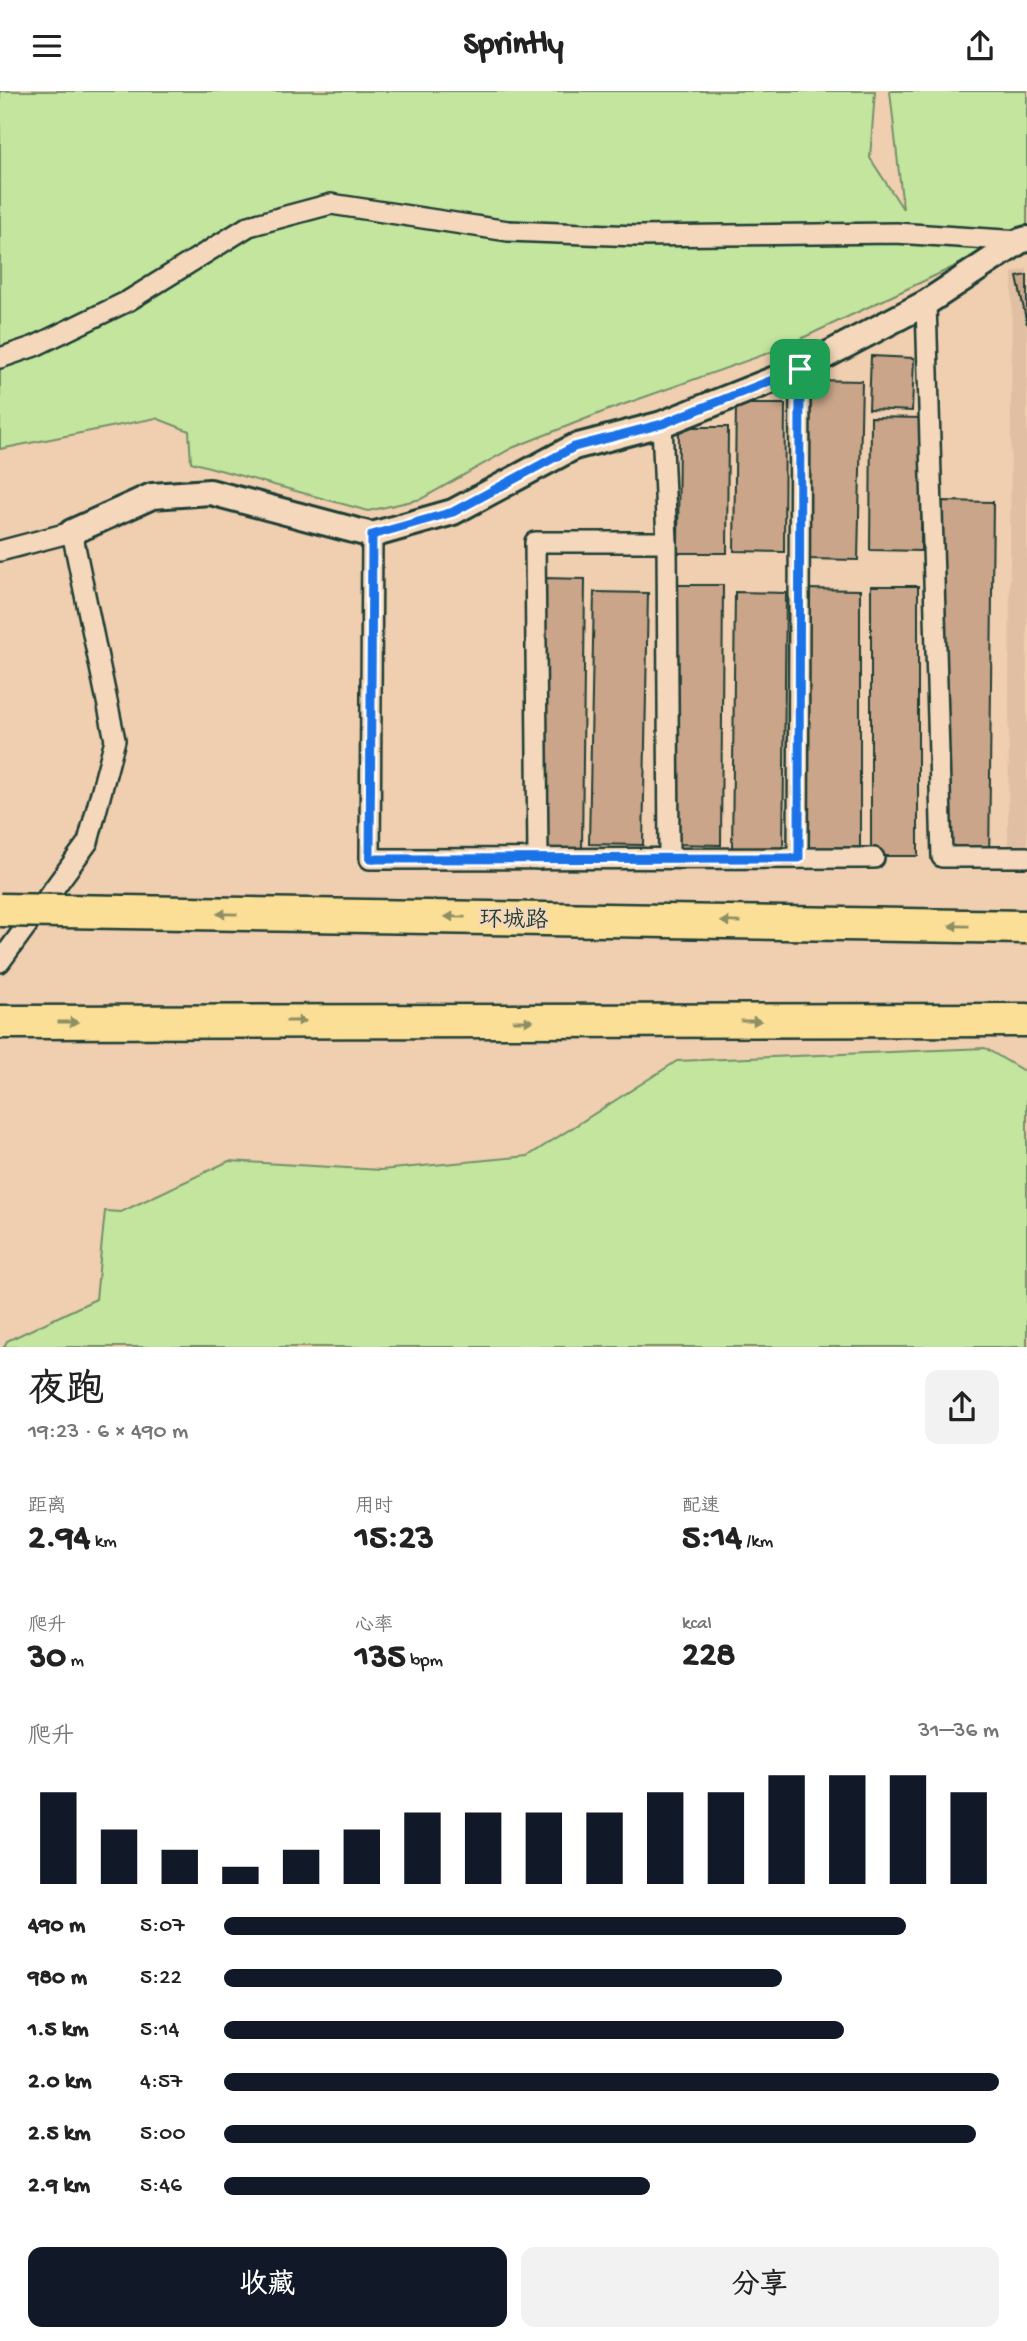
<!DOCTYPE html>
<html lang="zh">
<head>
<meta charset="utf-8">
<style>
  body { margin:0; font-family:"Gochi Hand","LXGW WenKai TC",sans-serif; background:#f2f2f2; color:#222; height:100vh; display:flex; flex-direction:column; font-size:26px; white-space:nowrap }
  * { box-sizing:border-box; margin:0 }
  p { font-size:23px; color:#767676 }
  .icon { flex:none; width:38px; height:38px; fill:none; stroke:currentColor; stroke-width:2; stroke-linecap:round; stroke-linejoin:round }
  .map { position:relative; height:1256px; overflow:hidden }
  .panel { display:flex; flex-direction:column; background:#fff; flex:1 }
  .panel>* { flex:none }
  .pin { position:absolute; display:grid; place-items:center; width:60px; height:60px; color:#fff; margin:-30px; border-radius:14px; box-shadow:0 4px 10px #0006 }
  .round { display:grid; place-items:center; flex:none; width:74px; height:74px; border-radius:14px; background:#f2f2f2 }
  .overview { display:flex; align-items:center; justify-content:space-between; height:119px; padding:0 28px }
  h1 { font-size:38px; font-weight:800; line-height:52px }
  .stats { display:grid; grid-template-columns:repeat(3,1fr); gap:10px; height:119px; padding:7px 28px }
  .stats div { display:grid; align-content:center }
  .stats b { font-size:35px; font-weight:800 }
  .stats small { font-size:19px; font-weight:400 }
  .stats p { font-size:19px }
  .chart { height:196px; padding:14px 28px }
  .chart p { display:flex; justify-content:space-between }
  .chart svg { width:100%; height:126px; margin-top:7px; stroke:#111827; stroke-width:6 }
  .button { display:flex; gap:14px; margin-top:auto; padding:14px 28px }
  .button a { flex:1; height:80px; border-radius:14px; background:#111827; color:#fff; font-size:28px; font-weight:800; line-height:80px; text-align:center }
  .button a+a { background:#f2f2f2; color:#222 }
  ul { padding:0 28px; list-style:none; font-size:23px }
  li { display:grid; grid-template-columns:112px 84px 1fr; align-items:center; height:52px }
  li i { height:18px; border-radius:9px; background:#111827 }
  header { display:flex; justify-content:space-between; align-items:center; height:91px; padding:0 28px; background:#fff; font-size:32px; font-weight:800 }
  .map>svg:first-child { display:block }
  .built { fill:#e1bfa3 }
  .green { fill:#c4e59e; stroke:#729169; stroke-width:2 }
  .building { fill:#caa58a; stroke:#1f3d34; stroke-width:2 }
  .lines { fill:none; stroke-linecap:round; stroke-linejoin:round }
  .minor-casing { stroke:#1f3d34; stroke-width:24 }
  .tertiary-casing { stroke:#1f3d34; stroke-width:30 }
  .primary-casing { stroke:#1f3d34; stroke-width:37 }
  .minor { stroke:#f5d8bb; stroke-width:19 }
  .tertiary { stroke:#f5d8bb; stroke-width:24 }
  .primary { stroke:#fbdf96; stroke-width:32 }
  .primary-bridge-casing { stroke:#1f3d34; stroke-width:37; stroke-linecap:butt }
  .primary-bridge { stroke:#fbdf96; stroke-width:32 }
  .oneway { fill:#8d8e65 }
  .route-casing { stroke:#fff; stroke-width:14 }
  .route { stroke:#1a73e8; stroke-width:9 }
  .labels { text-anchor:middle; stroke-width:5; stroke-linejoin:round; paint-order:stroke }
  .street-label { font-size:23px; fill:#1f3d34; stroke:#f5d8bb }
</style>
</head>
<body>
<header><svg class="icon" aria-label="menu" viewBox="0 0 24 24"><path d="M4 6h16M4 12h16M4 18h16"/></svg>Sprintly<svg class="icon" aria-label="share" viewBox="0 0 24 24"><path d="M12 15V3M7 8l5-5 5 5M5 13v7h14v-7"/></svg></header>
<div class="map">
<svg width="1027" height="1256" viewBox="0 0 1027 1256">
  <rect width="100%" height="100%" fill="#f0ceb0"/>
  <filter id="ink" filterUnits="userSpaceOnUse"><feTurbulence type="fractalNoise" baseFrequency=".0143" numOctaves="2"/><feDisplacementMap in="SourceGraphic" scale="14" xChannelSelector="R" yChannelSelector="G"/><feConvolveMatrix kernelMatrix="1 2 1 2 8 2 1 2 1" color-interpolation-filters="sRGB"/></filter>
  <g filter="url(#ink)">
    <path class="built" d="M1027,178V755L1008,756L1012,182Z"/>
    <g class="green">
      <path d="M0,0H875L870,67L903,118L890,0H1027V138L979,164L777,259L608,319L512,357L421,408L368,420L191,371L189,340L156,327L0,358Z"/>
      <path d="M985,957L1027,982V1256H4L7,1250L96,1208L105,1120L121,1121L229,1070L381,1079L528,1065L677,970Z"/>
    </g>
    <g class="building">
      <path d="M1027,184V233L1017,186Z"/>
      <path d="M871,265L914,267L912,320L869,318Z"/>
      <path d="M811,289L862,290L858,469L807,468Z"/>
      <path d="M736,313H785L784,461L734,460Z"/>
      <path d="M871,326L922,327L921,460L870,459Z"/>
      <path d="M679,336H728L727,462H678Z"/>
      <path d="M942,410L993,411L989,775L939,774Z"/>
      <path d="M544,487L585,488L582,758H540Z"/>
      <path d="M676,494H723L721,754L674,753Z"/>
      <rect x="871" y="495" width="47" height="270"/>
      <path d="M806,498L860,499V765L805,764Z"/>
      <path d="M594,501L648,502L643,754L589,753Z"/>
      <path d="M735,501L786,502L783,763L732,762Z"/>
    </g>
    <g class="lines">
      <defs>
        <g id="minor">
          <path d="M926,212L942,766H1027"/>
          <path d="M0,267L35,255L128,210L249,135L331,113L508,140L637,145L896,142L1020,150"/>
          <path d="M662,333L667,451L669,767"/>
          <path d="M372,444L370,768L874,767"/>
          <path d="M0,460L72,441L115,649L88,751L0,871"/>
          <path d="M798,767L800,278"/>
          <path d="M538,768L535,451H667"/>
        </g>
        <path id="tertiary" d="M72,441L152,405L210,401L372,444L453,421L574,356L662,333L800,278L926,212L1020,150L1027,148"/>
        <path id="primary" d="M0,931L1027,929"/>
      </defs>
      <use href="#minor" class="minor-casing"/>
      <use href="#tertiary" class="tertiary-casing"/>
      <use href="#primary" class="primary-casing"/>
      <use href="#minor" class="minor"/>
      <use href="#tertiary" class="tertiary"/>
      <use href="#primary" class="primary"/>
      <defs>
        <path id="primary-bridge" d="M0,819L1027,836"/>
      </defs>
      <use href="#primary-bridge" class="primary-bridge-casing"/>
      <use href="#primary-bridge" class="primary-bridge"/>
    </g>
    <defs><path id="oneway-solid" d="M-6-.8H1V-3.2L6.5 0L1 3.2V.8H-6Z" transform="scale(1.75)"/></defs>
    <g class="oneway">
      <use href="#oneway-solid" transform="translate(227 823) rotate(-179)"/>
      <use href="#oneway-solid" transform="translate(455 826) rotate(-179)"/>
      <use href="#oneway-solid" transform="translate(731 831) rotate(-179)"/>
      <use href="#oneway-solid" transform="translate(959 835) rotate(-179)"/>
      <use href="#oneway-solid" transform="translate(296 930)"/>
      <use href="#oneway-solid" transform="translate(523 930)"/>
      <use href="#oneway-solid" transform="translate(751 930)"/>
      <use href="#oneway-solid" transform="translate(68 931)"/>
    </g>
  </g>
  <g class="lines" filter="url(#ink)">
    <defs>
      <path id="route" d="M800,278L799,767L370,768L372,444L453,421L574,356L662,333Z"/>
    </defs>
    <use href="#route" class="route-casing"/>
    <use href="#route" class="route"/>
  </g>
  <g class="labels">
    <g class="street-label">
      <text transform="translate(514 827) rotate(1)" y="8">环城路</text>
    </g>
  </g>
</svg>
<div class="pin" style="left:800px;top:278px;background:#1e9e55"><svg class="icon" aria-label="arrive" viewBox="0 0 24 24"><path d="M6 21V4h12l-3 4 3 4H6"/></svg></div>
</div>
<section class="panel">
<div class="overview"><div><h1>夜跑</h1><p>19:23 · 6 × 490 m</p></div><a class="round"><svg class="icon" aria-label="share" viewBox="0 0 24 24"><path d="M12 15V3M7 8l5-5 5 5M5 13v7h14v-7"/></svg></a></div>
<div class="stats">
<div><p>距离</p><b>2.94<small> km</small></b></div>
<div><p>用时</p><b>15:23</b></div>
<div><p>配速</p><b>5:14<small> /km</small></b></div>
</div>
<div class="stats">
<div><p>爬升</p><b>30<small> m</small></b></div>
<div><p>心率</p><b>135<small> bpm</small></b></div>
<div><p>kcal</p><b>228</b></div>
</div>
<div class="chart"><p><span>爬升</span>31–36 m</p>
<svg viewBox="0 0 160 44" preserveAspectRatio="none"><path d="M5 44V12M15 44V25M25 44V32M35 44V38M45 44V32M55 44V25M65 44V19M75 44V19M85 44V19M95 44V19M105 44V12M115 44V12M125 44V6M135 44V6M145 44V6M155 44V12"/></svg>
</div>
<ul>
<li><b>490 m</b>5:07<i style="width:88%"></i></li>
<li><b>980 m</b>5:22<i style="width:72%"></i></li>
<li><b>1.5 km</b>5:14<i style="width:80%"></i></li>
<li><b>2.0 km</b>4:57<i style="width:100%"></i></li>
<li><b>2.5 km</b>5:00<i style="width:97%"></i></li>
<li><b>2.9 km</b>5:46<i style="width:55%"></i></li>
</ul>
<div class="button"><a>收藏</a><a>分享</a></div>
</section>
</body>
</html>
